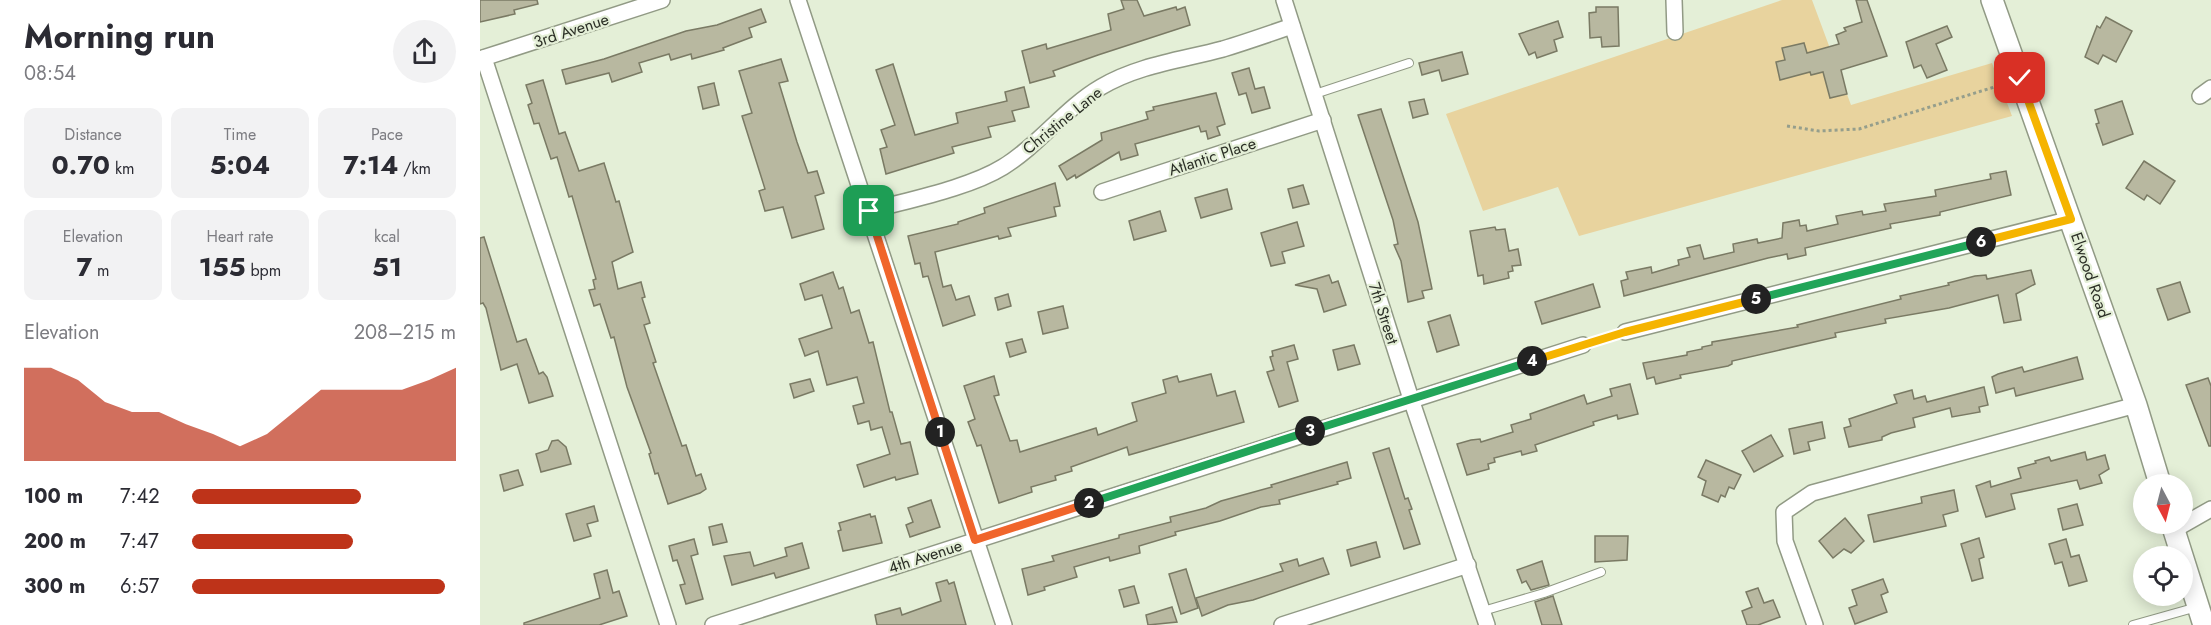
<!DOCTYPE html>
<html lang="en">
<head>
<meta charset="utf-8">
<style>
  body { margin:0; font-family:Jost,sans-serif; background:#f2f2f3; color:#2b2b33; height:100vh; display:flex; flex-direction:column; font-size:22px; white-space:nowrap }
  * { box-sizing:border-box; margin:0 }
  p { font-size:20px; color:#7c7c81 }
  .icon { flex:none; width:33px; height:33px; fill:none; stroke:currentColor; stroke-width:2; stroke-linecap:round; stroke-linejoin:round }
  .map { position:relative; flex:1; overflow:hidden }
  .side { display:flex; flex-direction:column; background:#fff; width:480px }
  .side>* { flex:none }
  .needle { width:39px; rotate:173deg }
  .controls { position:absolute; left:1653px; top:474px; display:grid; gap:12px }
  .controls a { display:grid; place-items:center; width:60px; height:60px; border-radius:50%; background:#fff; box-shadow:0 3px 15px #0003; font-size:30px }
  .pin { position:absolute; display:grid; place-items:center; width:51px; height:51px; color:#fff; margin:-26px; border-radius:12px; box-shadow:0 3px 9px #0006 }
  .km { position:absolute; width:30px; height:30px; margin:-15px; border-radius:50%; background:#222; color:#fff; font-size:16px; line-height:30px; text-align:center }
  .round { display:grid; place-items:center; flex:none; width:63px; height:63px; border-radius:32px; background:#f2f2f3 }
  .head { display:flex; align-items:center; justify-content:space-between; height:102px; padding:0 24px }
  h1 { font-size:33px; font-weight:700; line-height:45px }
  .figures { display:grid; grid-template-columns:repeat(3,1fr); gap:9px; height:102px; padding:6px 24px }
  .figures div { display:grid; align-content:center; border-radius:12px; background:#f2f2f3; text-align:center }
  .figures b { font-size:26px; font-weight:700 }
  .figures small { font-size:16px; font-weight:400 }
  .figures p { font-size:16px }
  .chart { height:168px; padding:12px 24px }
  .chart p { display:flex; justify-content:space-between }
  .chart svg { width:100%; height:108px; margin-top:6px; fill:#be3319; opacity:.7 }
  ul { padding:0 24px; list-style:none; font-size:20px }
  li { display:grid; grid-template-columns:96px 72px 1fr; align-items:center; height:45px }
  li i { height:15px; border-radius:8px; background:#be3319 }
  main { display:flex; flex:1; min-height:0 }
  .map>svg:first-child { display:block }
  .green { fill:#e8d39e }
  .building { fill:#b8b8a0; stroke:#7a7a64; stroke-width:1.5 }
  .lines { fill:none; stroke-linecap:round; stroke-linejoin:round }
  .service-casing { stroke:#919a85; stroke-width:10 }
  .minor-casing { stroke:#919a85; stroke-width:18 }
  .secondary-casing { stroke:#919a85; stroke-width:24 }
  .path { stroke:#959e8c; stroke-width:3; stroke-dasharray:3 3; stroke-linecap:butt }
  .service { stroke:#fff; stroke-width:8 }
  .minor { stroke:#fff; stroke-width:15 }
  .secondary { stroke:#fff; stroke-width:21 }
  .split-1-casing { stroke:#fff; stroke-width:12 }
  .split-2-casing { stroke:#fff; stroke-width:12 }
  .split-3-casing { stroke:#fff; stroke-width:12 }
  .split-4-casing { stroke:#fff; stroke-width:12 }
  .split-5-casing { stroke:#fff; stroke-width:12 }
  .split-6-casing { stroke:#fff; stroke-width:12 }
  .split-7-casing { stroke:#fff; stroke-width:12 }
  .split-1 { stroke:#f0652b; stroke-width:8 }
  .split-2 { stroke:#f0652b; stroke-width:8 }
  .split-3 { stroke:#22a559; stroke-width:8 }
  .split-4 { stroke:#22a559; stroke-width:8 }
  .split-5 { stroke:#f5b400; stroke-width:8 }
  .split-6 { stroke:#22a559; stroke-width:8 }
  .split-7 { stroke:#f5b400; stroke-width:8 }
  .labels { text-anchor:middle; stroke-width:4.5; stroke-linejoin:round; paint-order:stroke }
  .street-label { font-size:16px; fill:#2b2f26; stroke:#e4efd7 }
</style>
</head>
<body>
<main>
<section class="side">
<div class="head"><div><h1>Morning run</h1><p>08:54</p></div><a class="round"><svg class="icon" aria-label="share" viewBox="0 0 24 24"><path d="M12 15V3M7 8l5-5 5 5M5 13v7h14v-7"/></svg></a></div>
<div class="figures">
<div><p>Distance</p><b>0.70<small> km</small></b></div>
<div><p>Time</p><b>5:04</b></div>
<div><p>Pace</p><b>7:14<small> /km</small></b></div>
</div>
<div class="figures">
<div><p>Elevation</p><b>7<small> m</small></b></div>
<div><p>Heart rate</p><b>155<small> bpm</small></b></div>
<div><p>kcal</p><b>51</b></div>
</div>
<div class="chart"><p><span>Elevation</span>208–215 m</p>
<svg viewBox="0 0 160 44" preserveAspectRatio="none"><path d="M0 44V6L10 6L20 11L30 20L40 24L50 24L60 29L70 33L80 38L90 33L100 24L110 15L120 15L130 15L140 15L150 11L160 6V44z"/></svg>
</div>
<ul>
<li><b>100 m</b>7:42<i style="width:64%"></i></li>
<li><b>200 m</b>7:47<i style="width:61%"></i></li>
<li><b>300 m</b>6:57<i style="width:96%"></i></li>
</ul>
</section>
<div class="map">
<svg width="1731" height="625" viewBox="0 0 1731 625">
  <rect width="100%" height="100%" fill="#e4efd7"/>
  <path class="green" d="M1302,0H1332L1371,105L1512,63L1532,116L1099,236L1078,187L1003,211L966,114Z"/>
  <g class="building">
    <path d="M0,0H57L58,4L34,10L35,14L0,22Z"/>
    <path d="M641,0H657L664,16L696,7L697,10L705,7L710,25L618,55L573,71L575,76L550,83L542,51L566,44L567,49L631,30L628,14L644,9Z"/>
    <path d="M1376,0H1387L1407,56L1361,70L1367,94L1350,98L1343,72L1331,75L1330,72L1300,80L1296,62L1305,60L1302,48L1324,43L1327,53L1359,44L1356,35L1366,31L1364,28L1382,22Z"/>
    <path d="M1116,7H1138L1139,46L1122,47L1121,37L1110,38L1109,13L1116,12Z"/>
    <path d="M281,9L286,22L269,28L272,37L243,48L244,50L212,59L211,54L191,60L189,54L159,63L162,72L132,82L129,73L86,84L82,70L124,59L206,31L237,25Z"/>
    <path d="M1626,17L1652,31L1636,62L1623,55L1618,64L1605,57L1617,26L1620,28Z"/>
    <path d="M1078,21L1083,37L1074,40L1077,51L1057,58L1055,52L1049,55L1039,34Z"/>
    <path d="M1467,26L1472,37L1456,44L1467,70L1447,78L1441,65L1434,68L1426,42Z"/>
    <path d="M982,52L988,74L962,81L959,70L942,75L939,63Z"/>
    <path d="M301,59L308,81L299,83L317,142L328,173L337,171L344,193L335,196L344,229L312,238L303,207L285,211L279,191L285,189L262,116L272,113L259,71Z"/>
    <path d="M413,64L435,135L478,123L476,113L527,101L525,92L544,87L549,107L532,111L535,121L508,127L511,137L472,147L474,153L406,174L400,149L407,147L401,130L415,125L396,70Z"/>
    <path d="M769,68L775,89L784,87L790,108L772,113L766,93L759,95L752,73Z"/>
    <path d="M63,80L79,134L85,132L99,171L124,163L136,202L139,201L153,252L132,262L138,289L161,282L165,297L162,298L170,323L164,325L176,362L173,363L202,446L206,445L216,476L221,474L226,489L220,493L188,504L178,473L175,474L169,454L171,453L147,387L134,337L131,338L120,304L114,306L109,290L115,289L113,280L116,279L92,196L89,197L77,157L71,159L59,123L54,124L48,105L52,103L46,85Z"/>
    <path d="M234,83L239,105L223,109L218,87Z"/>
    <path d="M736,93L745,124L737,127L740,135L728,139L726,131L721,132L719,126L655,144L658,155L641,160L639,152L596,178L595,175L587,180L579,166L622,140L621,133L668,119L666,112L674,110L673,107Z"/>
    <path d="M944,99L948,114L933,118L929,102Z"/>
    <path d="M1642,101L1653,134L1623,145L1616,124L1619,123L1615,110Z"/>
    <path d="M901,109L938,222L952,289L942,291L944,298L928,302L921,261L914,245L918,244L913,220L878,115Z"/>
    <path d="M1664,161L1695,181L1680,204L1667,195L1664,200L1646,188Z"/>
    <path d="M1526,171L1531,195L1460,212V215L1410,224L1411,228L1325,248L1326,255L1308,259L1307,254L1288,258L1144,296L1141,281L1148,279L1146,272L1171,267L1172,273L1199,265L1198,260L1210,257L1207,248L1220,245L1224,259L1254,252L1253,244L1277,239L1278,243L1302,238L1303,223L1319,220L1320,226L1326,225L1327,231L1358,224L1356,216L1382,211L1383,215L1406,211L1404,204L1456,196L1455,190L1511,179L1510,174Z"/>
    <path d="M575,183L580,206L574,207L576,216L528,228L531,236L519,239L518,236L455,252L463,287L471,285L476,300L489,296L495,315L463,326L448,276L443,277L440,263L435,264L428,236L478,224V222L505,213L504,208Z"/>
    <path d="M823,185L829,204L813,208L808,189Z"/>
    <path d="M747,189L752,209L721,218L715,198Z"/>
    <path d="M680,211L686,231L654,240L649,221Z"/>
    <path d="M817,222L824,246L802,252L805,263L791,266L781,233Z"/>
    <path d="M1015,227L1016,230L1025,229L1029,251L1038,249L1041,265L1032,266L1033,271L1028,272L1029,278L1004,284L1003,275L998,276L990,231Z"/>
    <path d="M4,237L37,342L46,339L59,374L63,372L67,377L73,396L49,403L37,364L21,370L6,308L3,303L0,304V238Z"/>
    <path d="M1551,270L1555,284L1536,294L1541,320L1524,323L1518,295L1469,308L1405,319L1406,323L1355,333L1356,337L1252,361V364L1248,366L1200,375L1201,378L1176,384L1174,377L1167,379L1163,363L1207,355V352L1222,349V347L1232,345V342L1318,327L1317,325L1421,299L1420,296L1469,285L1468,283L1495,276L1506,275L1507,279Z"/>
    <path d="M353,272L359,289L363,287L371,313L379,310L389,343L393,342L410,412H412L421,444L430,442L438,474L416,480L415,477L384,487L377,465L410,454L402,427L391,430L389,421L378,424L373,406L384,403L377,377L347,385L338,351L325,356L319,339L352,328L342,295L325,300L320,284Z"/>
    <path d="M849,275L852,283L858,281L866,305L844,312L837,289L815,285Z"/>
    <path d="M1700,282L1710,312L1688,320L1677,289Z"/>
    <path d="M1113,284L1120,307L1062,324L1055,302Z"/>
    <path d="M528,294L531,306L518,310L515,298Z"/>
    <path d="M583,306L588,328L563,334L558,312Z"/>
    <path d="M970,315L979,345L957,352L948,322Z"/>
    <path d="M542,339L546,352L530,357L526,343Z"/>
    <path d="M814,345L818,359L807,362L818,401L799,407L787,372L794,370L790,357L793,356L792,351Z"/>
    <path d="M874,345L880,364L858,370L853,350Z"/>
    <path d="M1597,357L1603,379L1536,396L1534,388L1516,393L1512,377L1518,374L1542,367L1544,372Z"/>
    <path d="M731,374L737,396L755,391L764,422L649,455L647,447L591,467L592,471L575,476L576,480L551,487L552,492L519,503L501,445L497,446L488,422L495,419L484,386L514,376L519,395L514,396L530,441L537,440L540,452L616,428L618,435L657,421L652,403L686,393L683,380L697,376L699,382Z"/>
    <path d="M1728,378L1731,386V446H1729L1706,385Z"/>
    <path d="M330,379L334,391L314,398L310,384Z"/>
    <path d="M1150,384L1158,414L1138,419L1137,415L1113,422L1114,425L1055,445L1057,451L1042,455L1041,451L1014,458L1015,462L1008,464L1009,469L987,475L977,444L991,440L1000,439L1001,442L1033,432L1031,425L1051,419L1050,414L1104,395L1107,404L1132,396L1130,389Z"/>
    <path d="M1504,387L1508,405L1499,407L1500,412L1472,417L1470,408L1433,418L1435,427L1411,433L1402,437V440L1369,447L1364,428L1371,426L1369,419L1417,403L1414,395L1432,390L1434,399L1445,396L1447,402Z"/>
    <path d="M1342,422L1345,438L1328,442L1330,450L1314,454L1309,429Z"/>
    <path d="M1291,435L1303,456L1274,472L1262,451Z"/>
    <path d="M78,440L86,447L91,464L61,472L56,454L68,450L72,441Z"/>
    <path d="M909,448L925,499L928,498L932,509L929,510L940,544L924,549L893,453Z"/>
    <path d="M1605,452L1607,460L1625,455L1629,469L1619,475L1622,483L1600,489L1597,480L1531,494L1535,509L1506,517L1496,486L1510,481L1511,487L1541,478L1538,468L1556,463L1555,461L1569,457L1571,461Z"/>
    <path d="M1226,460L1261,475L1254,489L1249,487L1245,497L1241,495L1238,502L1222,495L1226,481L1218,477Z"/>
    <path d="M867,462L871,478L857,482L858,484L799,500L800,504L781,507L740,521L695,532L696,535L659,546L660,553L630,561L629,557L594,567L597,577L564,587L565,590L548,595L542,569L574,561L572,556L639,538V535L691,522L690,517L726,508L741,501L792,487L791,485Z"/>
    <path d="M38,470L43,485L24,491L20,475Z"/>
    <path d="M1474,490L1478,511L1463,515L1466,526L1394,542L1388,515L1442,503L1441,497Z"/>
    <path d="M451,500L460,527L430,537L426,525L433,522L428,508Z"/>
    <path d="M1597,504L1603,525L1583,530L1578,509Z"/>
    <path d="M114,506L118,521L107,524L111,536L94,541L86,514Z"/>
    <path d="M390,514L391,517L395,516L402,543L363,551L358,531L361,530L359,523Z"/>
    <path d="M1365,518L1384,541L1371,553L1364,549L1353,558L1339,541Z"/>
    <path d="M242,524L247,542L233,545L229,527Z"/>
    <path d="M1115,536H1148L1147,560L1115,562Z"/>
    <path d="M1499,538L1504,557L1499,559L1503,578L1492,581L1481,544Z"/>
    <path d="M214,539L218,554L211,556L223,599L206,604L200,585L205,584L197,560L193,561L189,546Z"/>
    <path d="M1586,539L1591,557L1599,555L1607,581L1589,586L1582,562L1575,564L1569,544Z"/>
    <path d="M896,542L900,557L871,566L867,550Z"/>
    <path d="M322,543L329,568L296,578L294,573L252,585L244,556L270,552L274,566L307,556L305,548Z"/>
    <path d="M843,558L849,574L773,600L748,605L722,616L716,598L803,571L800,564L817,559L819,566Z"/>
    <path d="M1062,561L1069,585L1051,590L1046,581L1042,583L1037,570Z"/>
    <path d="M706,569L718,608L701,614L689,574Z"/>
    <path d="M127,570L133,593L139,591L147,616L119,625H44V623L120,598L114,574Z"/>
    <path d="M1403,579L1408,592L1401,595L1407,612L1375,624L1369,608L1377,605L1372,590Z"/>
    <path d="M467,580L469,584L474,582L486,625H397L395,615L420,608L422,615L461,601L456,583Z"/>
    <path d="M654,586L659,603L644,607L639,590Z"/>
    <path d="M1278,588L1284,603L1293,600L1300,617L1278,625H1267L1262,611L1272,607L1266,592Z"/>
    <path d="M1073,596L1082,625H1062L1055,602Z"/>
    <path d="M692,607L697,622L668,625L666,615Z"/>
  </g>
  <g class="lines">
    <defs>
      <g id="service">
        <path d="M835,94L929,63"/>
        <path d="M1003,611L1064,593L1121,572"/>
        <path d="M1653,625L1717,607"/>
      </g>
      <g id="minor">
        <path d="M318,0L524,625"/>
        <path d="M804,0L931,399L1007,625"/>
        <path d="M1194,0L1195,32"/>
        <path d="M4,58L188,625"/>
        <path d="M0,59L182,0"/>
        <path d="M1720,96L1731,88"/>
        <path d="M622,192L843,120"/>
        <path d="M389,211C428,200 489,188 523,167C559,145 585,108 621,87C658,65 702,60 743,49C766,42 789,34 812,26"/>
        <path d="M1145,332L1591,219"/>
        <path d="M1694,530L1731,509"/>
        <path d="M233,625L1103,345"/>
        <path d="M802,625L988,565"/>
        <path d="M1335,625L1305,541L1304,512L1332,493L1656,405"/>
      </g>
      <g id="secondary">
        <path d="M1512,0L1656,405L1680,484"/>
        <path d="M1692,524L1724,625"/>
      </g>
    </defs>
    <use href="#service" class="service-casing"/>
    <use href="#minor" class="minor-casing"/>
    <use href="#secondary" class="secondary-casing"/>
    <g class="path">
      <path d="M1307,126L1339,131L1379,129L1524,84"/>
      <path d="M1117,341L1133,336"/>
    </g>
    <use href="#service" class="service"/>
    <use href="#minor" class="minor"/>
    <use href="#secondary" class="secondary"/>
  </g>
  <g class="lines">
    <defs>
      <path id="split-1" d="M389,211L460,432"/>
      <path id="split-2" d="M460,432L495,540L609,503"/>
      <path id="split-3" d="M609,503L830,431"/>
      <path id="split-4" d="M830,431L1052,361"/>
      <path id="split-5" d="M1052,361L1145,332L1276,299"/>
      <path id="split-6" d="M1276,299L1501,242"/>
      <path id="split-7" d="M1501,242L1591,219L1540,78"/>
    </defs>
    <use href="#split-1" class="split-1-casing"/>
    <use href="#split-2" class="split-2-casing"/>
    <use href="#split-3" class="split-3-casing"/>
    <use href="#split-4" class="split-4-casing"/>
    <use href="#split-5" class="split-5-casing"/>
    <use href="#split-6" class="split-6-casing"/>
    <use href="#split-7" class="split-7-casing"/>
    <use href="#split-1" class="split-1"/>
    <use href="#split-2" class="split-2"/>
    <use href="#split-3" class="split-3"/>
    <use href="#split-4" class="split-4"/>
    <use href="#split-5" class="split-5"/>
    <use href="#split-6" class="split-6"/>
    <use href="#split-7" class="split-7"/>
  </g>
  <g class="labels">
    <g class="street-label">
      <text transform="translate(91 30) rotate(-18)" y="6">3rd Avenue</text>
      <text transform="translate(582 120) rotate(-39)" y="6">Christine Lane</text>
      <text transform="translate(732 156) rotate(-18)" y="6">Atlantic Place</text>
      <text transform="translate(1611 275) rotate(71)" y="6">Elwood Road</text>
      <text transform="translate(904 313) rotate(72)" y="6">7th Street</text>
      <text transform="translate(445 556) rotate(-18)" y="6">4th Avenue</text>
    </g>
  </g>
</svg>
<div class="controls">
<a><svg class="needle" viewBox="-14 -14 28 28"><path d="M0-13l5 13h-10z" fill="#e53935"/><path d="M0 13l5-13h-10z" fill="#7c7c81"/></svg></a>
<a><svg class="icon" aria-label="locate" viewBox="0 0 24 24"><circle cx="12" cy="12" r="6"/><path d="M12 2v4M12 18v4M2 12h4M18 12h4"/></svg></a>
</div>
<div class="pin" style="left:389px;top:211px;background:#1e9e55"><svg class="icon" aria-label="arrive" viewBox="0 0 24 24"><path d="M6 21V4h12l-3 4 3 4H6"/></svg></div>
<div class="pin" style="left:1540px;top:78px;background:#d93025"><svg class="icon" aria-label="check" viewBox="0 0 24 24"><path d="M5 12l5 5 9-10"/></svg></div>
<b class="km" style="left:460px;top:432px">1</b>
<b class="km" style="left:609px;top:503px">2</b>
<b class="km" style="left:830px;top:431px">3</b>
<b class="km" style="left:1052px;top:361px">4</b>
<b class="km" style="left:1276px;top:299px">5</b>
<b class="km" style="left:1501px;top:242px">6</b>
</div>
</main>
</body>
</html>
